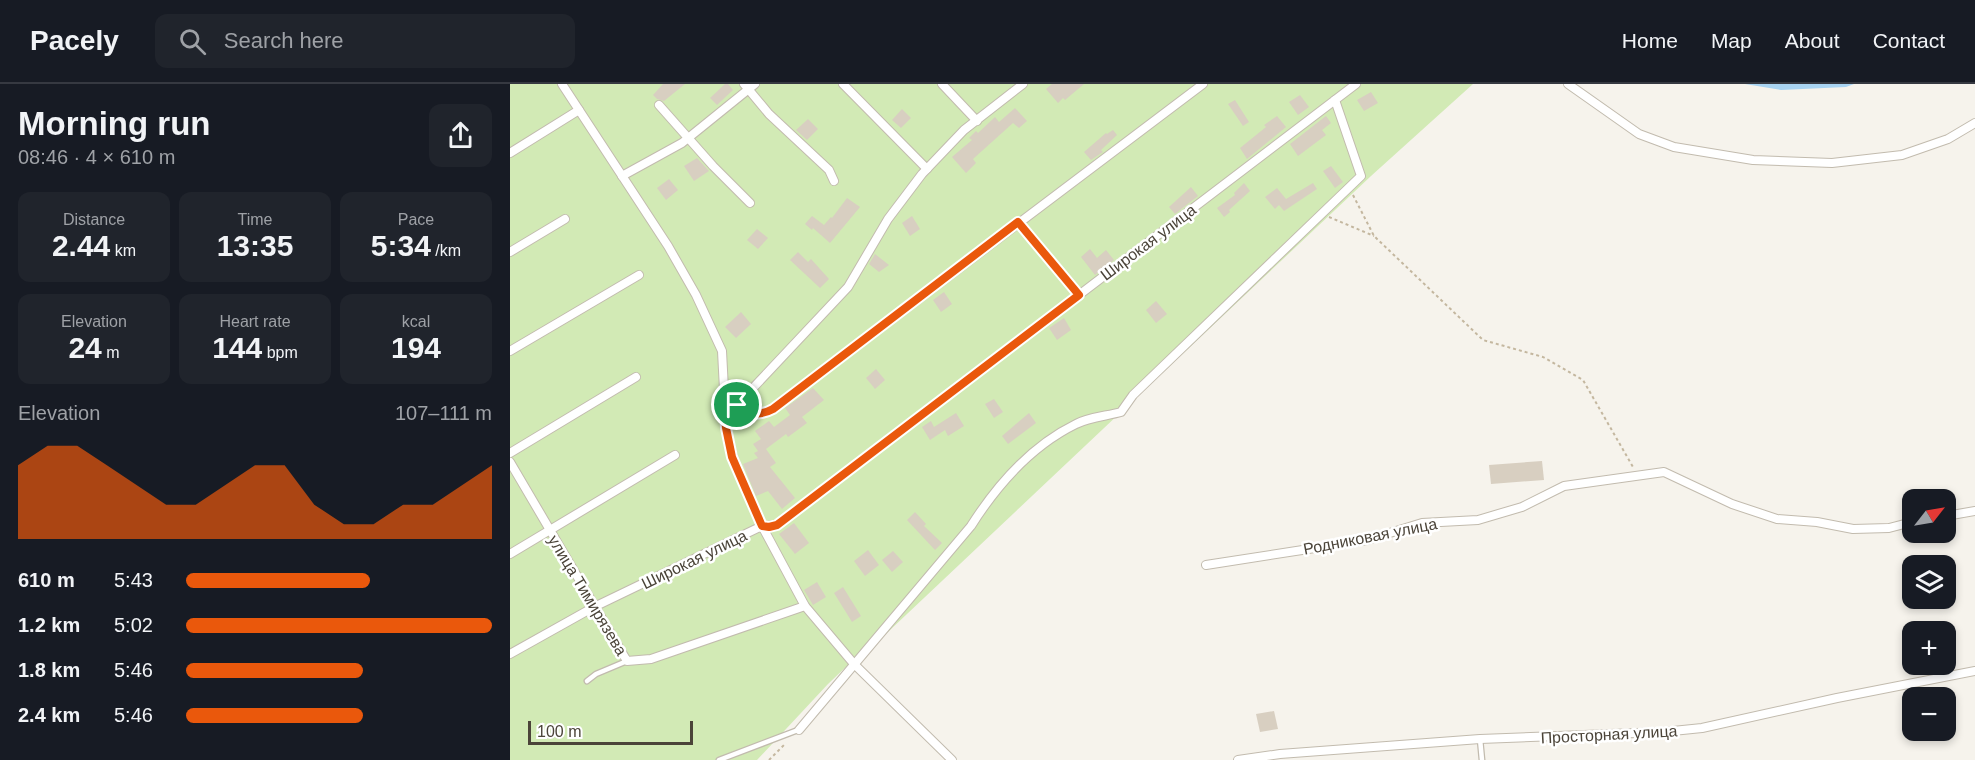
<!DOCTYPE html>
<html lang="en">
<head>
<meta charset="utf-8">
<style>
  body { margin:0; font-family:Arial,sans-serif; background:#20242c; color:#f1f3f6; height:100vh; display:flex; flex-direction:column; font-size:22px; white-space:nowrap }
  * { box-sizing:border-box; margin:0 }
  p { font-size:20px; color:#9ea1a6 }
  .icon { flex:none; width:33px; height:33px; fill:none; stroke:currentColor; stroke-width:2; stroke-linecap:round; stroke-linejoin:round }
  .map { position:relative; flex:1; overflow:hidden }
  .sheet { display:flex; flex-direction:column; background:#171b24; width:510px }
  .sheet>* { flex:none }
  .needle { width:39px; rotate:59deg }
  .fabs { position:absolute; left:1392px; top:405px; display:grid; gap:12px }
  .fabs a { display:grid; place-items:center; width:54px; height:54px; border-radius:12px; background:#171b24; box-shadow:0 3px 9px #0003; font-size:30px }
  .scale { position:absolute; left:18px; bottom:15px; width:165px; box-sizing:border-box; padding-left:6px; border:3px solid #4b4439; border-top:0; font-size:16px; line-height:21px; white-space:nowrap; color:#4b4439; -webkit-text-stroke:4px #fff; paint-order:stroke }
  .pin { position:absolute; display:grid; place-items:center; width:51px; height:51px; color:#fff; margin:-26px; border:3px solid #fff; border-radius:50%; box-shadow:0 2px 6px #0007 }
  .round { display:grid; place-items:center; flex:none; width:63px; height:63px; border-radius:12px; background:#20242c }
  .head { display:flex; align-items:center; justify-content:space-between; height:102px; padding:0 18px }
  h1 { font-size:33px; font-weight:700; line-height:45px }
  .figures { display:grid; grid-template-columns:repeat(3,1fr); gap:9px; height:102px; padding:6px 18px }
  .figures div { display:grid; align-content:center; border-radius:12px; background:#20242c; text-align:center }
  .figures b { font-size:30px; font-weight:700 }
  .figures small { font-size:16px; font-weight:400 }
  .figures p { font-size:16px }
  .chart { height:168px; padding:12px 18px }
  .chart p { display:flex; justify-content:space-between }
  .chart svg { width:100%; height:108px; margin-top:6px; fill:#ea580c; opacity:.7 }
  ul { padding:0 18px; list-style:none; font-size:20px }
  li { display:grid; grid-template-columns:96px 72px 1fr; align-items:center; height:45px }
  li i { height:15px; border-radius:8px; background:#ea580c }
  header { display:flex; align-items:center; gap:36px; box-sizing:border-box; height:84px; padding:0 30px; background:#171b24; border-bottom:2px solid #363941 }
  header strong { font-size:28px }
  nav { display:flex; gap:33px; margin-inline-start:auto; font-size:21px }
  .search { width:420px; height:54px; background:#20242c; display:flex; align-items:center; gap:15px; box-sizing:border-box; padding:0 21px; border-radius:12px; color:#9ea1a6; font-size:22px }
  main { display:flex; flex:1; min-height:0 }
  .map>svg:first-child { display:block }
  .green { fill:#d2eab5 }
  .water { fill:#a9d4f2 }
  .building { fill:#d8cfc1 }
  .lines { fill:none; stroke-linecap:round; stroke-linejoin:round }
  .service-casing { stroke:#c2bbae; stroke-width:7 }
  .minor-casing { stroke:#c2bbae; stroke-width:10 }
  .path { stroke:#c4b79f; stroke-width:2; stroke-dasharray:3 3; stroke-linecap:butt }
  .service { stroke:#fff; stroke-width:4.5 }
  .minor { stroke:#fff; stroke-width:8 }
  .route-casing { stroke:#fff; stroke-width:12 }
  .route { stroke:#ea580c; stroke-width:8 }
  .labels { text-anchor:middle; stroke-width:5; stroke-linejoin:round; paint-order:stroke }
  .street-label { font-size:16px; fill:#4b4439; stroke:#fff }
</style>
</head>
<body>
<header>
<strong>Pacely</strong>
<div class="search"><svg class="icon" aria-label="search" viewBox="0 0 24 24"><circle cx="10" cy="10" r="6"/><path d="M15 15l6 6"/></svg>Search here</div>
<nav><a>Home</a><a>Map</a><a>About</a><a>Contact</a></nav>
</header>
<main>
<section class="sheet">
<div class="head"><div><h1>Morning run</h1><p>08:46 · 4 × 610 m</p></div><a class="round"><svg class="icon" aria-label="share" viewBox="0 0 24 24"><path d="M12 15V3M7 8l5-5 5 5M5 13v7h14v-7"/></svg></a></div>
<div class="figures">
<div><p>Distance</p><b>2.44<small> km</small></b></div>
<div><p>Time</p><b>13:35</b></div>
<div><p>Pace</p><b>5:34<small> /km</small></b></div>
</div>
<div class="figures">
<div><p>Elevation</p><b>24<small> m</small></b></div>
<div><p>Heart rate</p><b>144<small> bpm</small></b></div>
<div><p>kcal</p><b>194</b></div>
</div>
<div class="chart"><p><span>Elevation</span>107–111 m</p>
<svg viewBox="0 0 160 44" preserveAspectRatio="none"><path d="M0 44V14L10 6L20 6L30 14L40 22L50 30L60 30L70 22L80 14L90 14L100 30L110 38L120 38L130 30L140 30L150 22L160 14V44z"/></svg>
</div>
<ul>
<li><b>610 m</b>5:43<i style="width:60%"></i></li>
<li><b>1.2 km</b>5:02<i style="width:100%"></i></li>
<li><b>1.8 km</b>5:46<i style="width:58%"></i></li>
<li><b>2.4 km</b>5:46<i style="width:58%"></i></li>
</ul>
</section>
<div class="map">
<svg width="1465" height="676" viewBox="0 0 1465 676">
  <rect width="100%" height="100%" fill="#f6f3ec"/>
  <path class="green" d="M0,0H963L861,92L344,580L341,578L318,600L247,676H0Z"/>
  <path class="water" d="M1235,0H1344L1336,3L1271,6Z"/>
  <g class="building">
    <path d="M153,0H175L154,17L147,15L143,11Z"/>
    <path d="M215,0H218L223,6L207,21L200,14Z"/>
    <path d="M542,0H574L555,16L553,14L548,19L536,5Z"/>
    <path d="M861,8L868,19L854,27L847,16Z"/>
    <path d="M790,11L799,23L788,31L779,18Z"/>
    <path d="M725,16L739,38L733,42L718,20Z"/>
    <path d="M505,24L517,37L509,44L503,39L463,75L466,79L456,89L442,73L462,56L459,54L466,47L468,49L485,33L489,38Z"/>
    <path d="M392,25L401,34L391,44L382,36Z"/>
    <path d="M767,32L776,43L737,75L730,64L756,43L754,41Z"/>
    <path d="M816,32L821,39L812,46L816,51L788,72L780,60Z"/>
    <path d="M298,35L308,45L297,56L286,46Z"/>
    <path d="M603,46L607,51L591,66L593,68L581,76L574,68L596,49L597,50Z"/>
    <path d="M187,74L199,87L184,97L174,82Z"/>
    <path d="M821,82L833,98L825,104L813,87Z"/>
    <path d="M159,95L168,106L156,116L147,104Z"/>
    <path d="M734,99L740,107L719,126L720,128L714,133L707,124L725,111L724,109Z"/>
    <path d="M803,99L807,105L774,127L769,121L765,125L755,113L767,104L776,115Z"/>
    <path d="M681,103L688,112L665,130L659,123Z"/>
    <path d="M337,114L350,123L320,159L303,144L302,146L295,140L302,132L314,141L321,133L322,134Z"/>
    <path d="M402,132L410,145L400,152L392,139Z"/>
    <path d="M247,145L258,154L248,165L237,156Z"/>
    <path d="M580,165L587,174L596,166L604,176L585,191L571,173Z"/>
    <path d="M288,168L298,178L301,175L319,195L310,204L280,176Z"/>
    <path d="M365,170L379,181L369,188L359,180Z"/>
    <path d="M434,208L442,220L431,228L423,216Z"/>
    <path d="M646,217L657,230L646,239L636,226Z"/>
    <path d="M231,228L241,240L226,254L215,243Z"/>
    <path d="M554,234L561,246L547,256L539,244Z"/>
    <path d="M366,285L375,296L365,305L356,294Z"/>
    <path d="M303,304L314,316L292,333L297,339L278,353L276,350L256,365L266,379L260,383L285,414L272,425L258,407L246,412L233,380L248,374L244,369L248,367L243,360L251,355L245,347L259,337L264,343L280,331L275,324Z"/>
    <path d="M484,315L493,328L484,334L475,320Z"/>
    <path d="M446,329L454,342L438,352L435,346L420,356L412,343L421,337L424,343Z"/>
    <path d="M519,329L526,339L498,360L492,352Z"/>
    <path d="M1032,377L1034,396L981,400L979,381Z"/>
    <path d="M405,428L416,440L414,442L432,459L425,466L397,436Z"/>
    <path d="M284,439L299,459L285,470L269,450Z"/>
    <path d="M358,466L369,481L355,492L344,477Z"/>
    <path d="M383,467L393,478L382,488L372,476Z"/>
    <path d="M307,498L316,513L303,521L294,506Z"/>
    <path d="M333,503L351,532L342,538L324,509Z"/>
    <path d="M764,627L768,645L750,648L746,630Z"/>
  </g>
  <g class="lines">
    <defs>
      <g id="service">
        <path d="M77,597L86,590L117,577"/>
        <path d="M970,655L972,676"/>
        <path d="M209,676L288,646"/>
      </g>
      <g id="minor">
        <path d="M52,0L158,162L186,211L212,267L216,344L223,373L252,442L295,522L344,580L442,676"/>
        <path d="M234,0L259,30L319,86L324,97"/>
        <path d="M333,0L417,85"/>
        <path d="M432,0L467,37"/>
        <path d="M1058,0L1129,50L1164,63L1243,76L1322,79L1392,71L1438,55L1465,39"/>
        <path d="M149,21L203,82L240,119"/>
        <path d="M0,69L69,26"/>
        <path d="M112,92L172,59L245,0"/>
        <path d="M508,138L569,211"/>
        <path d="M0,168L55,135"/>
        <path d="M0,267L129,191"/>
        <path d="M214,308L227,321L338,203L378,135L412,90L454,46L513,0"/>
        <path d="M227,321C241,329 248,333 263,325L693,0"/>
        <path d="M0,369L126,293"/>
        <path d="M0,378L117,577L141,575L295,522"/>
        <path d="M1436,432L1465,427"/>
        <path d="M0,470L165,371"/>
        <path d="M696,481L857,456L912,439L968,436L1012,423L1054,402L1154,388L1222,420L1267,435L1307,438L1343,445L1379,444L1402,438"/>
        <path d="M0,570L84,523L252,442L267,441L846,0"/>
        <path d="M289,646L461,442C487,401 521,362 566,340C579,333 597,332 611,328L623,311L851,92L825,16"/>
        <path d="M728,676L770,670L970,655L1153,648L1192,644L1327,614L1465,587"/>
      </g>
    </defs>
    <use href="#service" class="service-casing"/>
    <use href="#minor" class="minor-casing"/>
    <g class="path">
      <path d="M843,111L864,152L973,256L1033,273L1073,296L1123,383"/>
      <path d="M819,133L864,152"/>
      <path d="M259,676L276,659"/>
    </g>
    <use href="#service" class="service"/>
    <use href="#minor" class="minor"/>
  </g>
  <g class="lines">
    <defs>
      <path id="route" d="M508,138L569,211L267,441L259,443L252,442L222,373L216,344L214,308C229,323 241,337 263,325Z"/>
    </defs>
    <use href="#route" class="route-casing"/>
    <use href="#route" class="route"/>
  </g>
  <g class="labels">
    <g class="street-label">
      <text transform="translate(638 158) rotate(-37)" y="6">Широкая улица</text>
      <text transform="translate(860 452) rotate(-11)" y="6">Родниковая улица</text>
      <text transform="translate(184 475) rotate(-26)" y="6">Широкая улица</text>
      <text transform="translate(78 511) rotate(59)" y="6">улица Тимирязева</text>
      <text transform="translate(1099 650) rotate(-3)" y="6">Просторная улица</text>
    </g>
  </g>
</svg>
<div class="fabs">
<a><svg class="needle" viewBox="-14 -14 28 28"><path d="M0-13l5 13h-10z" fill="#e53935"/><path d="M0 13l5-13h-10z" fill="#9ea1a6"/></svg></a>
<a><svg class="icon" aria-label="layers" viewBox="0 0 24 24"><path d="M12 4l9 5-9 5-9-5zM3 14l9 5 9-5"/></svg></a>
<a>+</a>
<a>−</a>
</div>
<div class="scale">100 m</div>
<div class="pin" style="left:227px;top:321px;background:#1e9e55"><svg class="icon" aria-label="arrive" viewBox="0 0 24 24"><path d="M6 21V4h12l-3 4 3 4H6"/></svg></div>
</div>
</main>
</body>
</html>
